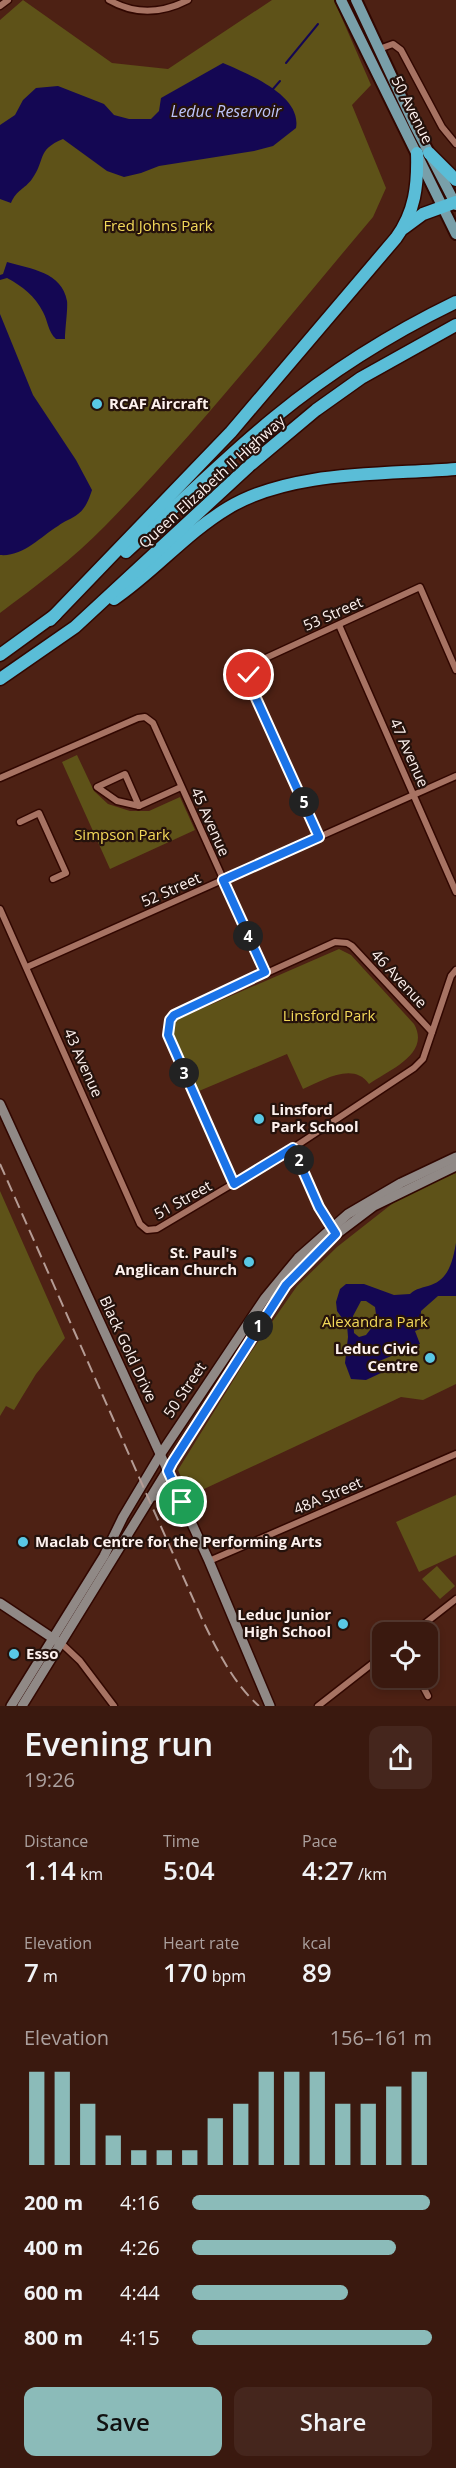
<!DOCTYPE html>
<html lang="en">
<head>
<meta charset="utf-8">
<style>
  body { margin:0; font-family:"Open Sans",sans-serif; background:#45261d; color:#f1f3f6; height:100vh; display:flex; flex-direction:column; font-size:22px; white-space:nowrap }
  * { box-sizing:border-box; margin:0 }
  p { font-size:20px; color:#aba09e }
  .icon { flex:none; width:33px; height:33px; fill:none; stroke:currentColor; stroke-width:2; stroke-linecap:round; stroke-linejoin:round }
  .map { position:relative; height:1706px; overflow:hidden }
  .sheet { display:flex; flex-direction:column; background:#3a190f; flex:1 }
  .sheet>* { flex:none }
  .fabs { position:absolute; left:372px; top:1622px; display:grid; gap:12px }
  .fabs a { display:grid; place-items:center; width:66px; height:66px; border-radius:12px; background:#3a190f; box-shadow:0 3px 9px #0003,0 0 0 2px #54382f; font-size:30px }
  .pin { position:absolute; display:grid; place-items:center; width:51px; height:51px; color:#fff; margin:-26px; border:3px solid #fff; border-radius:50%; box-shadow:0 2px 6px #0007 }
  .km { position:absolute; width:30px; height:30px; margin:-15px; border-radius:50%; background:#222; color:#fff; font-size:16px; line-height:30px; text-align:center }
  .round { display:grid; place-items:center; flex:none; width:63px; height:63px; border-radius:12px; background:#45261d }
  .headline { display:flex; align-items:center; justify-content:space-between; height:102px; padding:0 24px }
  h1 { font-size:33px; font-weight:600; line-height:45px }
  .metrics { display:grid; grid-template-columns:repeat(3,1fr); gap:9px; height:102px; padding:6px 24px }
  .metrics div { display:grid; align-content:center }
  .metrics b { font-size:26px; font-weight:600 }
  .metrics small { font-size:16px; font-weight:400 }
  .metrics p { font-size:16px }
  .chart { height:168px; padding:12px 24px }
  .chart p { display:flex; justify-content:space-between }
  .chart svg { width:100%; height:108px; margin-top:6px; stroke:#8bbbb9; stroke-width:6 }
  .button { display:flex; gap:12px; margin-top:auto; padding:12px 24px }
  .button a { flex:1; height:69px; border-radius:12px; background:#8bbbb9; color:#111; font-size:24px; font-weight:600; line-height:69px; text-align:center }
  .button a+a { background:#45261d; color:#f1f3f6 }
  ul { padding:0 24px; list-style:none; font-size:20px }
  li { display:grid; grid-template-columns:96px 72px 1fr; align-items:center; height:45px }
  li i { height:15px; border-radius:8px; background:#8bbbb9 }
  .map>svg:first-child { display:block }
  .green { fill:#5e5218 }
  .water { fill:#140753; fill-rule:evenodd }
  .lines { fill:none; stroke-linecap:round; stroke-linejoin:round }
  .stream { stroke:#140753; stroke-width:2 }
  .street-casing { stroke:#310700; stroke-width:9 }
  .secondary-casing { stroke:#310700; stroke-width:12 }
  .primary-casing { stroke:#310700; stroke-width:14 }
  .highway-casing { stroke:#310700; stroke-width:15 }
  .street { stroke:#a77363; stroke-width:6 }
  .secondary { stroke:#908986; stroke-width:9 }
  .primary { stroke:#799fa9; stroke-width:10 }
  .highway { stroke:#5abdd7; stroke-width:12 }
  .rail { stroke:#b59c95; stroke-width:2; stroke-dasharray:12 6; stroke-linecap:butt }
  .route-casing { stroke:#fff; stroke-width:12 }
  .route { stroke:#1a73e8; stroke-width:8 }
  .poi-dot { fill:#59c8e5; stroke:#25120c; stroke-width:2 }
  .labels { text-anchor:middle; stroke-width:4.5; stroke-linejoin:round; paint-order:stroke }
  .street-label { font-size:15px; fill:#fdf1ee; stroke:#25120c }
  .park-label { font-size:15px; fill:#f3d95a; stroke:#25120c }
  .poi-label { font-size:15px; font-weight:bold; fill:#fdf1ee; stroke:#25120c; text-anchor:start }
  .water-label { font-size:16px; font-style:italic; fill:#bcc4f9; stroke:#25120c }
</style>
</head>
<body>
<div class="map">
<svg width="456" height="1706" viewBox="0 0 456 1706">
  <rect width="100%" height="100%" fill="#4d2114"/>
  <g class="green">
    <path d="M23,0L112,63L168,69L272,0H334L371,85L352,105L386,188L373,217C285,321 200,429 105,526C73,559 36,586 0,613V20Z"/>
    <path d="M77,755L94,791L108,804L130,811H149L180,797L195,830L110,869L62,762Z"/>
    <path d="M339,949L351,955L414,1024C431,1054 389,1070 369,1084C353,1061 322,1081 303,1089L287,1054L199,1091L173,1032V1027L178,1019Z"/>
    <path d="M456,1173V1384L423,1400L401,1397L189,1496L178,1470L249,1355L297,1286L337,1247L402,1196Z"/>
    <path d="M0,1191L65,1338L36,1374L14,1410L6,1406L0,1416Z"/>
    <path d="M456,1495V1555L419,1572L396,1522Z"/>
    <path d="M437,1566L455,1586L440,1599L422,1579Z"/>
  </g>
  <g class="water">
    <path d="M223,63C248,74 302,95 296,128L273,146L254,151L159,166L141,173L124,177L107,171L63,139C36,150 46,160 32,179C24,190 17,189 11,203L0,199V125L15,115L23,100L36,88L58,86L104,104L114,115L129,119H151L159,111L161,98Z"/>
    <path d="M7,262C31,269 62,272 67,301C68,308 65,330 65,339H56C48,332 48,321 43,312C35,296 22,286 7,278L0,280V275L3,274Z"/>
    <path d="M0,314L33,395L76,460L92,490C89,499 86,508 78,514C72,519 64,521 58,526C40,537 23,557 0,555Z"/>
    <path d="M456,1243V1296H438L421,1311L420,1329L415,1331L420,1344L377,1362L381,1373L366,1380L351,1379L345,1363L348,1337L347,1325L337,1311L336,1302L340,1289L346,1284H364L394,1295L410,1294C416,1288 423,1288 431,1285C449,1279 453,1260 456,1243ZM361,1301H366L375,1307L377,1321L366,1335L359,1337L354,1333L353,1316Z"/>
  </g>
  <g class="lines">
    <g class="stream">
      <path d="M286,63L318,24"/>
      <path d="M273,89L280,81"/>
    </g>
    <defs>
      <g id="street">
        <path d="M109,0C135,15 161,14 188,0"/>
        <path d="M0,6L8,0"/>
        <path d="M379,49L393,44L401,50L442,127L456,144"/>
        <path d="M339,625L456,892"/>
        <path d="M125,774L139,806L117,801L97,787Z"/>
        <path d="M0,778L138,718L145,717L153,723L265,972"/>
        <path d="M139,806L181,787"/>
        <path d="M20,822L39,813L66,873L53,879"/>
        <path d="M319,837L255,696L250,675L257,662L420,587L456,670"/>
        <path d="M0,909L140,1224L147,1230L157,1229L293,1148L414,1068L423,1059L451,976L456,970"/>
        <path d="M27,967L456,776"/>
        <path d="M293,1148L319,1207L334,1231"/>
        <path d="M234,1184L168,1035L169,1020L174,1015L335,942L347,943L352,946L432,1032"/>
        <path d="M209,1561L456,1454"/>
        <path d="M414,1632L456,1599"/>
        <path d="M62,1644L80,1661L114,1706"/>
        <path d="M418,1677L428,1696"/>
        <path d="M318,1706L382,1656"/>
      </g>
      <g id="secondary">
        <path d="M0,1104L209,1561L270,1706"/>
        <path d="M152,1496H167L182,1502"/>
        <path d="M0,1603L57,1641"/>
        <path d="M11,1706L104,1556L123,1517L160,1455L265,1298L298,1258L348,1214L401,1183L456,1157"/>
        <path d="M22,1706L173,1461L286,1285L329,1240L374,1206L456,1166"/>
      </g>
      <g id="primary">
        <path d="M341,0L456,234"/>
        <path d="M356,0L414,124L456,205"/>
      </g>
      <g id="highway">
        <path d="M429,153L456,180"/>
        <path d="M404,228L423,214L456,202"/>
        <path d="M126,552C176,507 223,459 275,417C330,372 392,333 456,302"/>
        <path d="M114,599C154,572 186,533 228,508C291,470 384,475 456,469"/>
        <path d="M50,620L231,432L396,238C415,212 418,185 417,153"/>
        <path d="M0,655L55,615"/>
        <path d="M0,679L75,627L249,466L316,410L361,378L456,325"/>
      </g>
    </defs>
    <use href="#street" class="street-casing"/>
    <use href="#secondary" class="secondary-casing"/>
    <use href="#primary" class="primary-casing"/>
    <use href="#highway" class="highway-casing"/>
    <use href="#street" class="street"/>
    <use href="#secondary" class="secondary"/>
    <use href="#primary" class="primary"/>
    <use href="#highway" class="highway"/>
    <path class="rail" d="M0,1164L202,1619C217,1650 233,1683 259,1706"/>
  </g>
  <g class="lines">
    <defs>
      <path id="route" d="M182,1502L168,1471L172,1463L286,1285L336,1234L319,1207L293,1148L234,1184L168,1035L170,1020L174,1015L265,972L223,880L319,837L255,696L249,675"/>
    </defs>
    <use href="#route" class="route-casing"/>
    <use href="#route" class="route"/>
  </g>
  <g class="poi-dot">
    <circle cx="97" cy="404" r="6"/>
    <circle cx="259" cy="1119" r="6"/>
    <circle cx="249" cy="1262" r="6"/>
    <circle cx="430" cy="1358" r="6"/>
    <circle cx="23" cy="1542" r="6"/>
    <circle cx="343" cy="1624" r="6"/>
    <circle cx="14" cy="1654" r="6"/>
  </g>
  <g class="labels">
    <g class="street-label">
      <text transform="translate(412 110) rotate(63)" y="5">50 Avenue</text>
      <text transform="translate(212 482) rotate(-42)" y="5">Queen Elizabeth II Highway</text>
      <text transform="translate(333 614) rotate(-24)" y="5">53 Street</text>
      <text transform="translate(409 753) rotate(66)" y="5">47 Avenue</text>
      <text transform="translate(210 822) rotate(66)" y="5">45 Avenue</text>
      <text transform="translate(171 890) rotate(-24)" y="5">52 Street</text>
      <text transform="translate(399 979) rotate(47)" y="5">46 Avenue</text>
      <text transform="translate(83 1063) rotate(66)" y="5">43 Avenue</text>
      <text transform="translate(183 1200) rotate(-29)" y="5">51 Street</text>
      <text transform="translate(128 1349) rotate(65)" y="5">Black Gold Drive</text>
      <text transform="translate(185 1390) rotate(-56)" y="5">50 Street</text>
      <text transform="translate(328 1496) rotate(-23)" y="5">48A Street</text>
    </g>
    <g class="park-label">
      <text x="158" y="231">Fred Johns Park</text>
      <text x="122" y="840">Simpson Park</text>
      <text x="329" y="1021">Linsford Park</text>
      <text x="375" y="1327">Alexandra Park</text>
    </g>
    <g class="poi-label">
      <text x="109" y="409">RCAF Aircraft</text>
      <text x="271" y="1115">Linsford<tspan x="271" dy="17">Park School</tspan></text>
      <text x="237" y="1258" text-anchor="end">St. Paul's<tspan x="237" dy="17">Anglican Church</tspan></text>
      <text x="418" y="1354" text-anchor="end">Leduc Civic<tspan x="418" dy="17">Centre</tspan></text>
      <text x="35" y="1547">Maclab Centre for the Performing Arts</text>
      <text x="331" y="1620" text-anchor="end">Leduc Junior<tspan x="331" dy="17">High School</tspan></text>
      <text x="26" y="1659">Esso</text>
    </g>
    <g class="water-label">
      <text x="226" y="117">Leduc Reservoir</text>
    </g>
  </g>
</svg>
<div class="fabs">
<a><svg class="icon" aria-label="locate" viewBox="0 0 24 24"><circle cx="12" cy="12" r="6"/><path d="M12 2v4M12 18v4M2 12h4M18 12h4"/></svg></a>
</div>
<div class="pin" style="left:182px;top:1502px;background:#1e9e55"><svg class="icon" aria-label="arrive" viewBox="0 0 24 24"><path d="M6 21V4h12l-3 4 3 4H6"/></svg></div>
<div class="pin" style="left:249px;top:675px;background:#d93025"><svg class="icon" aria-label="check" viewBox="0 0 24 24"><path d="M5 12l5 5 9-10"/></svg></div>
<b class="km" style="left:258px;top:1326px">1</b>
<b class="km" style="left:299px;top:1160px">2</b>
<b class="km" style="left:184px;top:1073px">3</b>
<b class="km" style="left:248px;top:936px">4</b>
<b class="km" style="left:304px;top:802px">5</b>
</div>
<section class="sheet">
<div class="headline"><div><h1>Evening run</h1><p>19:26</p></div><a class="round"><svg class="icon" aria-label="share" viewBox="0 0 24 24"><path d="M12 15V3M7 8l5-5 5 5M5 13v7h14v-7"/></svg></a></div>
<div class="metrics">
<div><p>Distance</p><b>1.14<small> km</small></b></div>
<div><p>Time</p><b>5:04</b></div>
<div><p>Pace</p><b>4:27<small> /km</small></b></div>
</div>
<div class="metrics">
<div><p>Elevation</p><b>7<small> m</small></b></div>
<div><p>Heart rate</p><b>170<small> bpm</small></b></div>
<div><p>kcal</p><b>89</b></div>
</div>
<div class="chart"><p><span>Elevation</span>156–161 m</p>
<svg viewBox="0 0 160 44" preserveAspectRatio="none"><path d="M5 44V6M15 44V6M25 44V19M35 44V32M45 44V38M55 44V38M65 44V38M75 44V25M85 44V19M95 44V6M105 44V6M115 44V6M125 44V19M135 44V19M145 44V12M155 44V6"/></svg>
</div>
<ul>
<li><b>200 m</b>4:16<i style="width:99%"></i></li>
<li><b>400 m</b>4:26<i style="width:85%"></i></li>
<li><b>600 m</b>4:44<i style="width:65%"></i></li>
<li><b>800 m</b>4:15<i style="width:100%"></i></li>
</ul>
<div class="button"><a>Save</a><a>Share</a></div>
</section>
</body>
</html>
